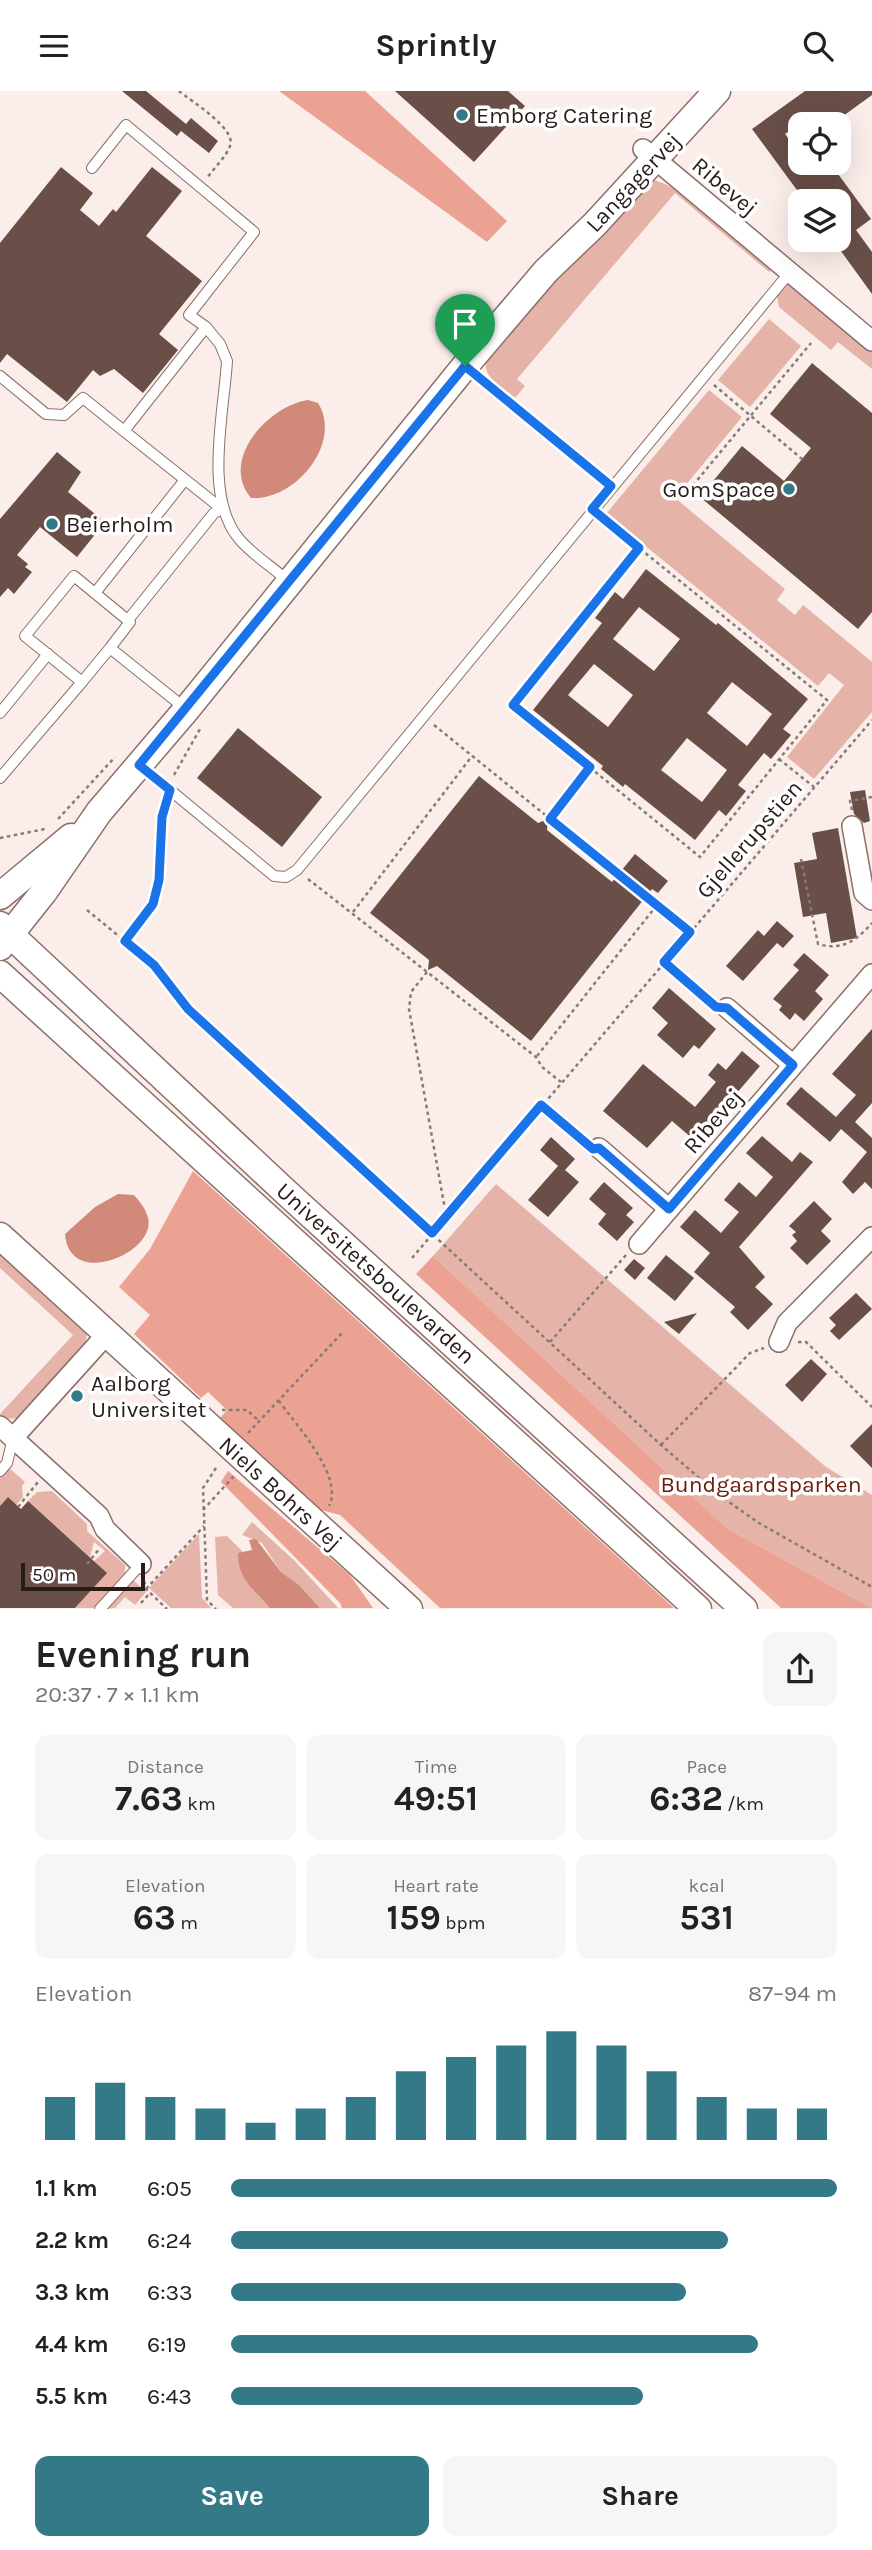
<!DOCTYPE html>
<html lang="en">
<head>
<meta charset="utf-8">
<style>
  body { margin:0; font-family:Karla,sans-serif; background:#f6f6f6; color:#222; height:100vh; display:flex; flex-direction:column; font-size:26px; white-space:nowrap }
  * { box-sizing:border-box; margin:0 }
  p { font-size:23px; color:#767676 }
  .icon { flex:none; width:38px; height:38px; fill:none; stroke:currentColor; stroke-width:2; stroke-linecap:round; stroke-linejoin:round }
  .map { position:relative; height:1518px; overflow:hidden }
  .details { display:flex; flex-direction:column; background:#fff; flex:1 }
  .details>* { flex:none }
  .controls { position:absolute; left:788px; top:21px; display:grid; gap:14px }
  .controls a { display:grid; place-items:center; width:63px; height:63px; border-radius:14px; background:#fff; box-shadow:0 7px 28px #0002; font-size:35px }
  .scale { position:absolute; left:21px; bottom:18px; width:124px; box-sizing:border-box; padding-left:7px; border:4px solid #271c19; border-top:0; font-size:19px; line-height:24px; white-space:nowrap; color:#271c19; -webkit-text-stroke:5px #fff; paint-order:stroke }
  .pin { position:absolute; display:grid; place-items:center; width:60px; height:60px; color:#fff; margin:-72px -30px; border-radius:50% 50% 50% 0; rotate:-45deg; box-shadow:0 0 7px #0007 }
  .pin .icon { rotate:45deg }
  .round { display:grid; place-items:center; flex:none; width:74px; height:74px; border-radius:14px; background:#f6f6f6 }
  .headline { display:flex; align-items:center; justify-content:space-between; height:119px; padding:0 35px }
  h1 { font-size:38px; font-weight:700; line-height:52px }
  .metrics { display:grid; grid-template-columns:repeat(3,1fr); gap:10px; height:119px; padding:7px 35px }
  .metrics div { display:grid; align-content:center; border-radius:14px; background:#f6f6f6; text-align:center }
  .metrics b { font-size:35px; font-weight:700 }
  .metrics small { font-size:19px; font-weight:400 }
  .metrics p { font-size:19px }
  .chart { height:196px; padding:14px 35px }
  .chart p { display:flex; justify-content:space-between }
  .chart svg { width:100%; height:126px; margin-top:7px; stroke:#347987; stroke-width:6 }
  .action { display:flex; gap:14px; margin-top:auto; padding:14px 35px }
  .action a { flex:1; height:80px; border-radius:14px; background:#347987; color:#fff; font-size:28px; font-weight:700; line-height:80px; text-align:center }
  .action a+a { background:#f6f6f6; color:#222 }
  ul { padding:0 35px; list-style:none; font-size:23px }
  li { display:grid; grid-template-columns:112px 84px 1fr; align-items:center; height:52px }
  li i { height:18px; border-radius:9px; background:#347987 }
  header { display:flex; justify-content:space-between; align-items:center; height:91px; padding:0 35px; background:#fff; font-size:32px; font-weight:700 }
  .map>svg:first-child { display:block }
  .green { fill:#e5b3a7 }
  .forest { fill:#eca292 }
  .water { fill:#d18a7a }
  .building { fill:#694f48; fill-rule:evenodd }
  .lines { fill:none; stroke-linecap:round; stroke-linejoin:round }
  .lane-casing { stroke:#8c7069; stroke-width:12 }
  .street-casing { stroke:#8c7069; stroke-width:22 }
  .secondary-casing { stroke:#8c7069; stroke-width:29 }
  .path { stroke:#877b78; stroke-width:2.5; stroke-dasharray:3.5 3.5; stroke-linecap:butt }
  .lane { stroke:#fff; stroke-width:10 }
  .street { stroke:#fff; stroke-width:19 }
  .secondary { stroke:#fff; stroke-width:26 }
  .route-casing { stroke:#fff; stroke-width:14 }
  .route { stroke:#1a73e8; stroke-width:9 }
  .poi-dot { fill:#347987; stroke:#fff; stroke-width:2.5 }
  .labels { text-anchor:middle; stroke-width:7; stroke-linejoin:round; paint-order:stroke }
  .poi-label { font-size:23px; fill:#271c19; stroke:#fff; text-anchor:start }
  .street-label { font-size:23px; fill:#271c19; stroke:#fff }
  .park-label { font-size:23px; fill:#6e1a08; stroke:#fff }
</style>
</head>
<body>
<header><svg class="icon" aria-label="menu" viewBox="0 0 24 24"><path d="M4 6h16M4 12h16M4 18h16"/></svg>Sprintly<svg class="icon" aria-label="search" viewBox="0 0 24 24"><circle cx="10" cy="10" r="6"/><path d="M15 15l6 6"/></svg></header>
<div class="map">
<svg width="872" height="1518" viewBox="0 0 872 1518">
  <rect width="100%" height="100%" fill="#faedea"/>
  <g class="green">
    <path d="M650,89C679,89 747,157 772,178L769,181L675,102L517,288L525,295L515,307C503,297 480,285 487,268L615,118Z"/>
    <path d="M788,191L872,261V278L838,251L831,259L779,216L777,205Z"/>
    <path d="M769,228L801,255L750,316L718,289Z"/>
    <path d="M709,299L742,326L675,407L785,498L777,509L795,524L803,514L872,571V621L814,688L787,666L844,594L829,582L818,595L606,423Z"/>
    <path d="M496,1093L826,1376L872,1404V1517L728,1438L433,1165Z"/>
    <path d="M0,1157L81,1232L87,1243L85,1254L20,1327L4,1328L0,1323L73,1244L0,1177Z"/>
    <path d="M8,1376L25,1391L22,1395L23,1406L16,1414L8,1406L0,1415V1385Z"/>
    <path d="M52,1400L87,1433V1440L125,1474V1484L95,1517H75L106,1482L94,1470L105,1460L94,1451L90,1466L28,1410L37,1401Z"/>
    <path d="M252,1431L295,1470L338,1517H320L299,1494L281,1481L262,1452L242,1444Z"/>
    <path d="M199,1443L202,1507L211,1517H171L149,1497Z"/>
    <path d="M227,1445L243,1461L238,1463L270,1517H233L218,1504L215,1446Z"/>
    <path d="M131,1487L146,1501L135,1514L125,1506L115,1517L103,1518Z"/>
  </g>
  <g class="forest">
    <path d="M279,0H365L507,130L487,151Z"/>
    <path d="M193,1080L674,1517H440L340,1424L321,1419L220,1327L227,1319L208,1301L201,1307L134,1243L150,1224L119,1196L150,1158Z"/>
    <path d="M433,1165L728,1438L872,1517H781L416,1183Z"/>
    <path d="M228,1380L350,1484L373,1517H342L340,1512L221,1391Z"/>
  </g>
  <g class="water">
    <path d="M308,309L318,312C343,352 295,410 251,407C219,369 268,315 308,309Z"/>
    <path d="M118,1103L134,1104C140,1111 146,1118 148,1127C157,1162 69,1199 65,1143L95,1116Z"/>
    <path d="M256,1448L281,1481L299,1494L320,1517H270C255,1498 238,1490 238,1462L252,1459L249,1449Z"/>
  </g>
  <g class="building">
    <path d="M122,0H146L186,33L191,27L218,50L209,62L181,40L177,45Z"/>
    <path d="M395,0H508L525,15L474,71Z"/>
    <path d="M805,0H872V4L832,33H822L814,22L785,43L800,63V72H830L871,128L856,139L872,161V203L838,156V110H805L752,38Z"/>
    <path d="M61,76L93,102L80,119L99,135L113,118L116,121L152,76L182,100L146,145L202,190L159,243L178,259L143,302L114,278L100,285L93,279L67,311L7,263L0,272V152Z"/>
    <path d="M812,272L872,322V521L858,538L700,406L742,355L784,390L811,357L770,323Z"/>
    <path d="M57,361L81,381L68,401L105,431L77,466L40,436L17,464L28,473L25,476L32,481L14,503L8,497L0,506V428Z"/>
    <path d="M646,478L716,534L718,532L808,608L783,638L791,644L771,668L764,662L738,694L746,700L726,725L719,719L695,749L625,693L623,696L601,678L603,675L533,619L602,532L595,527L615,501L623,508ZM639,516L680,548L654,580L613,548ZM594,573L633,604L608,636L568,604ZM732,591L772,623L747,655L707,622ZM687,647L727,679L702,711L661,679Z"/>
    <path d="M238,637L322,706L282,756L197,687Z"/>
    <path d="M479,685L538,732L548,728L547,739L612,791L635,763L668,790L658,802L652,798L531,950L437,875L428,879L429,869L370,822Z"/>
    <path d="M865,699L870,730L864,732L854,723L850,701Z"/>
    <path d="M838,737L857,847L831,852L826,822L803,826L794,772L817,768L812,742Z"/>
    <path d="M777,830L794,845L783,857L777,852L743,890L726,875L758,839L764,845Z"/>
    <path d="M804,862L829,884L815,900L823,908L804,930L795,922L790,929L779,919L782,915L773,908L799,879L793,874Z"/>
    <path d="M669,897L716,938L699,958L694,954L683,967L657,944L668,932L652,917Z"/>
    <path d="M872,938V1012L855,1031L872,1047V1098L865,1091L853,1103L842,1091L867,1061L841,1038L830,1051L786,1013L801,996L836,1026L856,1004L832,983Z"/>
    <path d="M742,960L760,975L712,1031L716,1035L700,1054L672,1030L647,1057L603,1020L643,973L695,1016L716,991L708,984L718,972L726,979Z"/>
    <path d="M762,1045L792,1071L800,1061L813,1071L739,1156L765,1186L755,1196L773,1213L748,1239L730,1221L735,1216L694,1181L710,1162L680,1136L695,1119L721,1142L739,1121L724,1109L739,1091L756,1106L773,1086L746,1062Z"/>
    <path d="M551,1046L575,1068L565,1079L579,1091L548,1126L528,1109L558,1075L540,1059Z"/>
    <path d="M604,1091L633,1117L626,1124L634,1131L617,1150L598,1133L606,1123L589,1108Z"/>
    <path d="M814,1110L832,1128L821,1140L831,1150L807,1174L790,1157L797,1150L792,1144L796,1141L789,1135Z"/>
    <path d="M666,1164L694,1187L675,1210L647,1187Z"/>
    <path d="M634,1168L645,1177L635,1189L624,1179Z"/>
    <path d="M856,1202L872,1218L839,1249L830,1240L836,1234L829,1227Z"/>
    <path d="M697,1222L679,1243L664,1231Z"/>
    <path d="M811,1268L827,1283L802,1311L785,1294Z"/>
    <path d="M872,1333V1377L850,1355Z"/>
    <path d="M8,1406L21,1418L28,1410L107,1482L75,1517H0V1415Z"/>
  </g>
  <g class="lines">
    <defs>
      <g id="lane">
        <path d="M92,77L126,34L254,141L189,224L206,236L124,340L222,418L214,422L128,529"/>
        <path d="M206,236L220,253L227,270C224,322 203,407 240,449C254,465 274,477 289,491"/>
        <path d="M466,275L611,395"/>
        <path d="M0,285L46,323L64,324L83,307L124,340"/>
        <path d="M95,502L184,390"/>
        <path d="M110,557L130,531L74,485L25,545L82,591L110,557L186,618"/>
        <path d="M0,622L48,563"/>
        <path d="M141,675L274,785L286,786L297,779L790,181"/>
        <path d="M0,687L82,591"/>
        <path d="M0,1380L7,1372L13,1347"/>
        <path d="M100,1518L141,1473"/>
      </g>
      <g id="street">
        <path d="M643,58L872,250"/>
        <path d="M852,735L864,802L872,809"/>
        <path d="M727,917L793,974"/>
        <path d="M599,1057L669,1118L872,883"/>
        <path d="M639,1153L669,1118"/>
        <path d="M779,1251L787,1232L872,1146"/>
        <path d="M0,1335L13,1347L107,1243"/>
        <path d="M13,1347L99,1425L105,1438L141,1473"/>
      </g>
      <g id="secondary">
        <path d="M0,805L71,746"/>
        <path d="M0,834L289,1104L744,1518"/>
        <path d="M0,856L43,802L99,721L186,619L465,275L546,180L595,133L717,0"/>
        <path d="M0,883L698,1518"/>
        <path d="M0,1145L409,1518"/>
      </g>
    </defs>
    <use href="#lane" class="lane-casing"/>
    <use href="#street" class="street-casing"/>
    <use href="#secondary" class="secondary-casing"/>
    <g class="path">
      <path d="M179,0C191,10 237,38 230,55C226,66 214,77 207,87"/>
      <path d="M714,294L802,368"/>
      <path d="M684,405L811,252"/>
      <path d="M602,427L827,609L700,766L513,614L639,457"/>
      <path d="M434,634L690,841"/>
      <path d="M779,668L814,696"/>
      <path d="M174,684L200,638"/>
      <path d="M852,719L850,710L872,706"/>
      <path d="M58,728L115,666"/>
      <path d="M550,728L590,676"/>
      <path d="M0,747L45,738"/>
      <path d="M801,768L818,853C842,860 856,850 872,832"/>
      <path d="M308,788L536,966L542,976L561,991"/>
      <path d="M87,819L154,874L188,918L661,1354L719,1404L759,1432L872,1496"/>
      <path d="M353,821L472,665"/>
      <path d="M125,850C150,817 161,798 163,756C164,741 162,728 166,713"/>
      <path d="M665,871L709,910"/>
      <path d="M427,881L411,901L409,918L446,1124"/>
      <path d="M537,965L657,814"/>
      <path d="M541,1014L584,1051"/>
      <path d="M412,1167L872,629"/>
      <path d="M550,1251L626,1164"/>
      <path d="M798,1251H806L872,1316"/>
      <path d="M279,1310C296,1334 344,1385 329,1415"/>
      <path d="M222,1319H247L259,1330"/>
      <path d="M248,1342L343,1241"/>
      <path d="M661,1354L750,1262L764,1257"/>
      <path d="M216,1377L203,1397L207,1509L216,1518"/>
      <path d="M18,1416L38,1391"/>
      <path d="M203,1419L234,1385"/>
      <path d="M87,1473L100,1457"/>
      <path d="M144,1490L146,1498L167,1518"/>
      <path d="M146,1498L204,1435"/>
      <path d="M141,1512L150,1502"/>
    </g>
    <use href="#lane" class="lane"/>
    <use href="#street" class="street"/>
    <use href="#secondary" class="secondary"/>
  </g>
  <g class="lines">
    <defs>
      <path id="route" d="M465,275L611,395L592,418L639,457L513,614L590,676L550,728L690,841L664,871L716,916L727,917L793,974L669,1118L599,1057L593,1058L541,1014L432,1142L188,918L154,874L125,850L153,813L159,789L162,726L170,699L139,674Z"/>
    </defs>
    <use href="#route" class="route-casing"/>
    <use href="#route" class="route"/>
  </g>
  <g class="poi-dot">
    <circle cx="462" cy="24" r="7"/>
    <circle cx="789" cy="398" r="7"/>
    <circle cx="52" cy="433" r="7"/>
    <circle cx="77" cy="1305" r="7"/>
  </g>
  <g class="labels">
    <g class="poi-label">
      <text x="476" y="32">Emborg Catering</text>
      <text x="775" y="406" text-anchor="end">GomSpace</text>
      <text x="66" y="441">Beierholm</text>
      <text x="91" y="1300">Aalborg<tspan x="91" dy="26">Universitet</tspan></text>
    </g>
    <g class="street-label">
      <text transform="translate(633 91) rotate(-47)" y="8">Langagervej</text>
      <text transform="translate(725 95) rotate(40)" y="8">Ribevej</text>
      <text transform="translate(749 748) rotate(-49)" y="8">Gjellerupstien</text>
      <text transform="translate(713 1030) rotate(-49)" y="8">Ribevej</text>
      <text transform="translate(376 1182) rotate(42)" y="8">Universitetsboulevarden</text>
      <text transform="translate(281 1402) rotate(42)" y="8">Niels Bohrs Vej</text>
    </g>
    <g class="park-label">
      <text x="761" y="1401">Bundgaardsparken</text>
    </g>
  </g>
</svg>
<div class="controls">
<a><svg class="icon" aria-label="locate" viewBox="0 0 24 24"><circle cx="12" cy="12" r="6"/><path d="M12 2v4M12 18v4M2 12h4M18 12h4"/></svg></a>
<a><svg class="icon" aria-label="layers" viewBox="0 0 24 24"><path d="M12 4l9 5-9 5-9-5zM3 14l9 5 9-5"/></svg></a>
</div>
<div class="scale">50 m</div>
<div class="pin" style="left:465px;top:275px;background:#1e9e55"><svg class="icon" aria-label="arrive" viewBox="0 0 24 24"><path d="M6 21V4h12l-3 4 3 4H6"/></svg></div>
</div>
<section class="details">
<div class="headline"><div><h1>Evening run</h1><p>20:37 · 7 × 1.1 km</p></div><a class="round"><svg class="icon" aria-label="share" viewBox="0 0 24 24"><path d="M12 15V3M7 8l5-5 5 5M5 13v7h14v-7"/></svg></a></div>
<div class="metrics">
<div><p>Distance</p><b>7.63<small> km</small></b></div>
<div><p>Time</p><b>49:51</b></div>
<div><p>Pace</p><b>6:32<small> /km</small></b></div>
</div>
<div class="metrics">
<div><p>Elevation</p><b>63<small> m</small></b></div>
<div><p>Heart rate</p><b>159<small> bpm</small></b></div>
<div><p>kcal</p><b>531</b></div>
</div>
<div class="chart"><p><span>Elevation</span>87–94 m</p>
<svg viewBox="0 0 160 44" preserveAspectRatio="none"><path d="M5 44V29M15 44V24M25 44V29M35 44V33M45 44V38M55 44V33M65 44V29M75 44V20M85 44V15M95 44V11M105 44V6M115 44V11M125 44V20M135 44V29M145 44V33M155 44V33"/></svg>
</div>
<ul>
<li><b>1.1 km</b>6:05<i style="width:100%"></i></li>
<li><b>2.2 km</b>6:24<i style="width:82%"></i></li>
<li><b>3.3 km</b>6:33<i style="width:75%"></i></li>
<li><b>4.4 km</b>6:19<i style="width:87%"></i></li>
<li><b>5.5 km</b>6:43<i style="width:68%"></i></li>
</ul>
<div class="action"><a>Save</a><a>Share</a></div>
</section>
</body>
</html>
